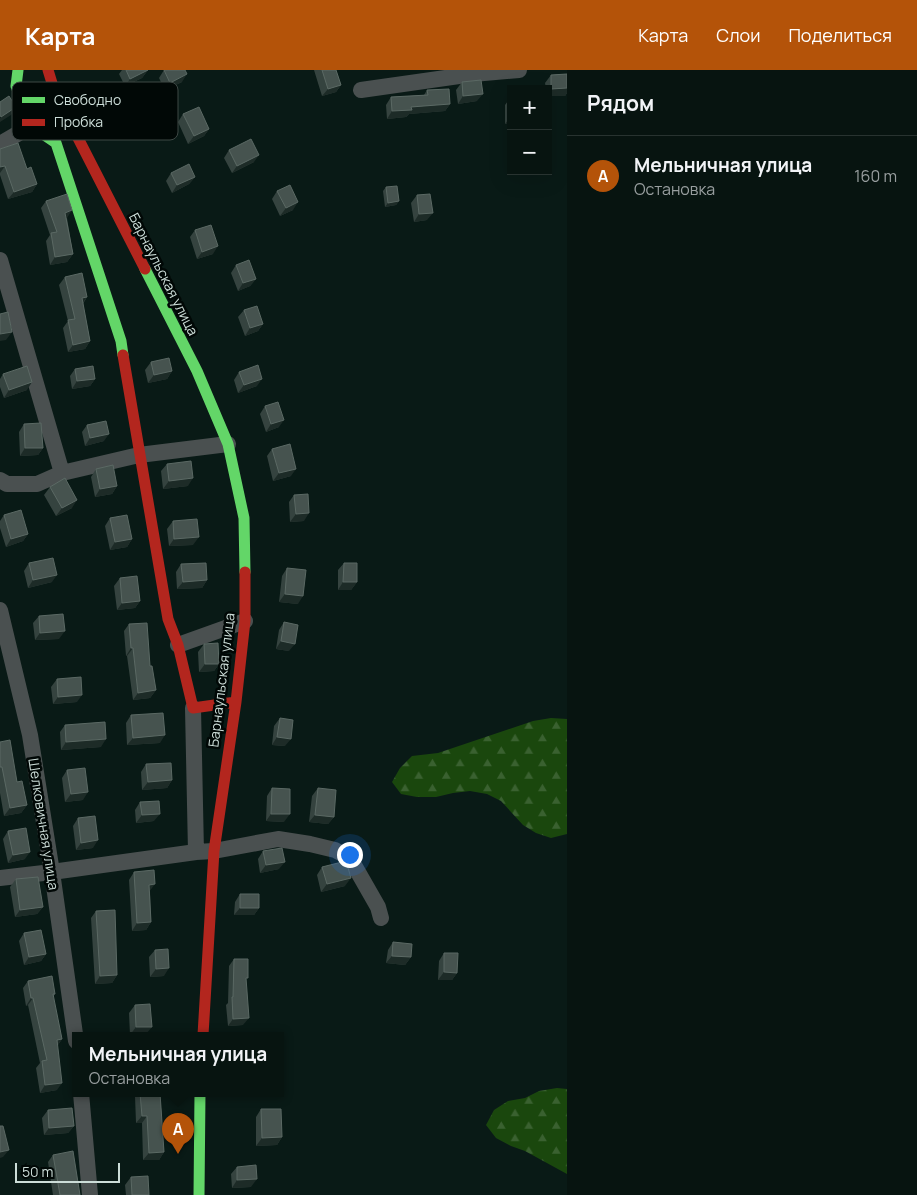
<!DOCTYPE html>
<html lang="ru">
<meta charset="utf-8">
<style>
:root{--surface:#071410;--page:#15211e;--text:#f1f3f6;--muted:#989e9f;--line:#283330;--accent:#b45309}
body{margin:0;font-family:Manrope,sans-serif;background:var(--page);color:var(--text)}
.controls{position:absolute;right:15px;top:15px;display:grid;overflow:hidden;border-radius:0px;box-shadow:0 5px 20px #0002}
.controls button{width:45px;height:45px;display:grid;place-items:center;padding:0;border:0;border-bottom:1px solid var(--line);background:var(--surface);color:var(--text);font:25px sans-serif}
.scale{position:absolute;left:15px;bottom:12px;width:105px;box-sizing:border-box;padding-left:5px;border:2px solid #ccddd8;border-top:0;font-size:14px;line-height:18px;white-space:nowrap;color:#ccddd8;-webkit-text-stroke:4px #010806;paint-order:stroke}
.you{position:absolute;left:349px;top:784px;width:18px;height:18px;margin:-12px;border:4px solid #fff;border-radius:50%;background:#1a73e8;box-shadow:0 0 0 8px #1a73e833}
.badge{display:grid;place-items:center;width:32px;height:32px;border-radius:50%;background:var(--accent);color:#fff;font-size:16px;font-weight:700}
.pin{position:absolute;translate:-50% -41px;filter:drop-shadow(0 1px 2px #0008)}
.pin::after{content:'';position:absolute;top:26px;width:18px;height:15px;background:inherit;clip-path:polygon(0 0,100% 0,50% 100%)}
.popup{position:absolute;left:72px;top:962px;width:212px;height:65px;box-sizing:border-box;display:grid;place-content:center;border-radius:0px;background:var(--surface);filter:drop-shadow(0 1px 4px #0005);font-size:16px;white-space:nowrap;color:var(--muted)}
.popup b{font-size:19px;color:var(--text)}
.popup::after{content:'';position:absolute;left:50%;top:100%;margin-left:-10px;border:10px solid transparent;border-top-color:var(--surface)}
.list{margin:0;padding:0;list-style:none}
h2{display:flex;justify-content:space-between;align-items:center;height:65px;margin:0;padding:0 20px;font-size:21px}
h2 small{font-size:16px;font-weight:400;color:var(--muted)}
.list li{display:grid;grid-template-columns:32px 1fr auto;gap:15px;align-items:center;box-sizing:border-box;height:80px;padding:0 20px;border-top:1px solid var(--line)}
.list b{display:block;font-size:19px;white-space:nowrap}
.list p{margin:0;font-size:16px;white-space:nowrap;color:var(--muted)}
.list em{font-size:16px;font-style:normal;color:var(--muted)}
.map{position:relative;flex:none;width:567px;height:1125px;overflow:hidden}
header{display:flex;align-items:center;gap:30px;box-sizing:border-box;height:70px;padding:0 25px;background:var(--accent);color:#fff}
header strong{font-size:24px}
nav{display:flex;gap:28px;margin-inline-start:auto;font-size:18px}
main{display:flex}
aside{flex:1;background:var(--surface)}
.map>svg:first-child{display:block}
</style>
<header>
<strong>Карта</strong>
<nav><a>Карта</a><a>Слои</a><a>Поделиться</a></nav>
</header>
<main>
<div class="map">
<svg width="567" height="1125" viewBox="0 0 567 1125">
<defs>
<pattern id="forest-firs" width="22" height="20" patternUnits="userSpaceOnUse" patternTransform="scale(1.25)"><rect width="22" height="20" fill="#1a470d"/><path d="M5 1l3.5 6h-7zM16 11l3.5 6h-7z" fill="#3a6130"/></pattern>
</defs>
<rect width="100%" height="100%" fill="#091a16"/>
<!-- forest -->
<path fill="url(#forest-firs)" d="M551 648 567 649V764L551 768 536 763 523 755 501 731 487 724 470 721 453 723 436 727H417L401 724 392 712 400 698 412 686 438 683 533 651Z
M557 1018 567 1019V1104L525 1081 511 1076 496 1068 486 1055 494 1040 508 1031 525 1028 539 1021Z"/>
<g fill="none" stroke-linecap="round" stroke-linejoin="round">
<!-- street -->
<path stroke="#4a5050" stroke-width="16" d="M361 20 473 4 519 0
M0 74 31 56 55 23
M0 190 62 403
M0 410 7 414H37L62 403 139 385 228 374
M0 540 30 665 52 802 76 971
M178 575 245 551
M193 638 196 782
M0 808 52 802 196 782 214 781 278 769 310 774 335 780 350 788 378 837 381 848
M81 1023 90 1125"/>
<!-- fast -->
<path stroke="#63d668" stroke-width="11" d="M18 0 16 16 31 56 56 73 121 271 123 285
M145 199 197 301 228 374 244 448 245 502
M199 1125 200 1023"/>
<!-- jam -->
<path stroke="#b3261e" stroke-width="11" d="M48 0 55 23 145 199
M123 285 168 549 178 575 193 638 236 632
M203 965 214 781 236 632 245 551V502"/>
</g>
<!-- wall -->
<path fill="#35433f" d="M122 0H148L142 8 125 16 119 4Z
M164 0 182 12 165 20 159 8Z
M314 0H336L341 15 336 22 322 26Z
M567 4V23L565 26H548V19H546L545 13 551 5Z
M462 12 477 31 458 34 456 20Z
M427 20 450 34 445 41 409 44 406 47 387 49 386 35 391 27 424 25Z
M511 27V54H505V35Z
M183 44 209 59 204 66 188 74 178 52Z
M0 79 37 114 32 122 8 129 0 105Z
M229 80 254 92 232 103 224 88Z
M171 103 195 107 189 114 172 123 166 111Z
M386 117 399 131 396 135 385 137 383 121Z
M277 121 293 140 280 146 272 129Z
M417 125 427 150 414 152 411 133Z
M46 131 67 148 73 184 67 192 50 195 46 171 50 165 41 138Z
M195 160 213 184 197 189 190 167Z
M236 195 256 209 250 216 238 221 231 203Z
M65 207 87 227 83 234 90 271 85 279 68 282 63 258 68 251 59 215Z
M244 240 263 254 258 261 245 266 238 247Z
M151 292 172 301 167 309 148 313 145 300Z
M75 299 95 309 90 316 72 319 70 306Z
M239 302 257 316 238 323 234 310Z
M3 304 27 320 4 328 0 317V309Z
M265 336 279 357 266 362 260 344Z
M24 354 43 378 38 385 20 386 19 362Z
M87 355 104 371 85 376 82 362Z
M272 379 291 406 273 411 267 386Z
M167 394 188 416 163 419 161 401Z
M96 399 117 416 112 424 95 427 91 407Z
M50 417 72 438 56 446 44 425Z
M294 425 304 451 290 452 289 432Z
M4 445 28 464 23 471 6 477 0 458V451Z
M110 448 132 469 127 477 110 480 105 456Z
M173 451 193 475 169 476 167 459Z
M29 493 52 512 28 518 24 501Z
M344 493 357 512 351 520H338V500Z
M181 494 207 510 202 518 177 519 176 502Z
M287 498 298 534 279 532 282 506Z
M120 508 140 531 135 538 117 540 114 516Z
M39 546 59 569 35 570 33 553Z
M284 552 289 581 276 579 279 560Z
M129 554 156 620 150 628 133 630 127 586H126L124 561Z
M204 574 219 594 214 601 199 602 198 582Z
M57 609 77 632 53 634 51 617Z
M131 645 160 673 127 675 126 653Z
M280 648 285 676 272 675 274 656Z
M65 655 101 677 61 680 60 662Z
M0 672 27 735 21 743 4 746 0 723Z
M146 694 172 710 167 718 142 720 141 702Z
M67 700 83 730 65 732 62 708Z
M272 718 284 752 266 751 267 726Z
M318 718 334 747 328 754 309 752 312 726Z
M140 732 154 751 136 753 135 740Z
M78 748 93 778 76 780 73 756Z
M8 761 25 789 8 793 3 769Z
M263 781 279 799 260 803 258 789Z
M322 797 345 816 321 822 317 805Z
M134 802 150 821 151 852 146 860 132 861 129 810Z
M16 809 43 837 37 844 15 847 10 817Z
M240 824 259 838 254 845H234L235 832Z
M96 841 117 905 112 913 95 914 91 848Z
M24 863 46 884 41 891 24 895 19 871Z
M393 872 411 887 405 895 386 893 388 880Z
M155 880 164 906 150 907 149 887Z
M444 883 457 903 452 910H438L439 891Z
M234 889 246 911 243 955 228 956 226 935 228 933 229 896Z
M28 911 55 924 53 927 62 969 57 976V1020L40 1023 36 998 40 993 28 935 26 936 23 918Z
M135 935 146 964 130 965 129 943Z
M137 1023H160L164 1082 159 1090H143L142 1053H136L135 1026Z
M261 1039 282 1067 277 1075 256 1076V1047Z
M48 1040 74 1056 68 1063 44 1065 42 1048Z
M53 1085 80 1125H53L48 1092Z
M237 1097 251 1117 232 1118 231 1104Z
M131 1107 149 1125H126L125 1115Z"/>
<!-- shaded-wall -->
<path fill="#1d2b27" d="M148 0 142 8 125 16 130 9Z
M187 4 182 12 165 20 170 13Z
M341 15 336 22 322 26 328 19Z
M567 18V23L565 26H548V23L551 19Z
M483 24 477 31 458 34 463 26Z
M450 34 445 41 409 44 406 47 387 49 392 41 411 37Z
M16 37 11 45 0 52V48L1 47Z
M511 46V54H505Z
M209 59 204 66 188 74 194 66Z
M259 85 254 92 232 103 237 96Z
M5 96 0 103V97Z
M195 107 189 114 172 123 177 115Z
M37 114 32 122 8 129 14 122Z
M399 131 396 135 385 137 388 133Z
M298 132 293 140 280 146 286 138Z
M72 140 67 148 60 150 65 143Z
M433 143 427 150 414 152 419 144Z
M218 176 213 184 197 189 202 182Z
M73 184 67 192 50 195 55 187Z
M256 209 250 216 238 221 243 213Z
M87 227 82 234V228Z
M263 254 258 261 245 266 250 258Z
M12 262 6 270 0 271V264Z
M90 271 85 279 68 282 73 275Z
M172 301 167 309 148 313 154 305Z
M95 309 90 316 72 319 77 311Z
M262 309 257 316 238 323 244 315Z
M32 312 27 320 4 328 9 320Z
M284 350 279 357 266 362 271 354Z
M109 364 104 371 85 376 90 368Z
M25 378H43L38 385 20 386Z
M296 399 291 406 273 411 279 403Z
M193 408 188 416 163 419 169 411Z
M117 416 112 424 95 427 100 419Z
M77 430 72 438 56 446 62 438Z
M309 443 304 451 290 452 296 444Z
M28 464 23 471 6 477 11 469Z
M199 467 193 475 169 476 174 469Z
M132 469 127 477 110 480 115 472Z
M57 505 52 512 28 518 33 510Z
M207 510 202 518 177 519 183 512Z
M343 512H357L351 520H338Z
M285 524 303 526 298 534 279 532Z
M140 531 135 538 117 540 122 533Z
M65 561 59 569 35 570 40 563Z
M281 571 295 574 289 581 276 579Z
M131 578H133L127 586H126Z
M205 594H219L214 601 199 602Z
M156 620 150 628 133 630 138 623Z
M82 625 77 632 53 634 58 627Z
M165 665 160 673 127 675 133 668Z
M277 667 291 669 285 676 272 675Z
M106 669 101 677 61 680 66 672Z
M172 710 167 718 142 720 148 712Z
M88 722 83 730 65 732 71 724Z
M27 735 21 743 4 746 10 738Z
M160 744 154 751 136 753 142 745Z
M271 744H290L284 752 266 751Z
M315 745 334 747 328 754 309 752Z
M98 770 93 778 76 780 81 773Z
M30 782 25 789 8 793 13 785Z
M285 792 279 799 260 803 266 795Z
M351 808 345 816 321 822 327 814Z
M155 814 149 822V815Z
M43 837 37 844 15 847 20 840Z
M240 838H259L254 845H234Z
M151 852 146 860 132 861 137 853Z
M46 884 41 891 24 895 29 887Z
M392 886 411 887 405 895 386 893Z
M169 898 164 906 150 907 156 899Z
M444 902 457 903 452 910H438Z
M117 905 112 913 95 914 100 906Z
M31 928H33L28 935 26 936Z
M249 948 243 955 228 956 233 949Z
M136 957H152L146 964 130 965Z
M62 969 57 977V970Z
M62 1013 57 1020 40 1023 45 1015Z
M142 1046H147L142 1053H136Z
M74 1056 68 1063 44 1065 49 1058Z
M282 1067 277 1075 256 1076 262 1068Z
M9 1080 3 1087 0 1088V1082Z
M164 1082 159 1090H143L149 1083Z
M257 1109 251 1117 232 1118 237 1110Z"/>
<!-- building -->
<path fill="#46534f" stroke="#5b6964" d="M126 0H148L130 9Z
M164 0H185L187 4 170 13Z
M322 0H336L341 15 328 19Z
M567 4V18L551 19V5Z
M481 10 483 24 463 26 462 12Z
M449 19 450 34 411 37 412 40 392 41 391 27 428 25 427 20Z
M9 26 16 37 1 47 0 45V32Z
M199 37 209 59 194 66 183 44Z
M251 69 259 85 237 96 229 80Z
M18 73 27 99 31 97 37 114 14 122 5 96 0 97V79Z
M189 94 195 107 177 115 171 103Z
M290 115 298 132 286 138 277 121Z
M397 116 399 131 388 133 386 117Z
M67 124 72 140 65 143 73 184 55 187 51 163 57 162 46 131Z
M430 124 433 143 419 144 417 125Z
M211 155 218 176 202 182 195 160Z
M249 190 256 209 243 213 236 195Z
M82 203 87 227 82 228 90 271 73 275 68 250 75 249 65 207Z
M257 236 263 254 250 258 244 240Z
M8 242 12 262 0 264V244Z
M169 288 172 301 154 305 151 292Z
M258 295 262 309 244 315 239 302Z
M27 296 32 312 9 320 3 304Z
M93 296 95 309 77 311 75 299Z
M278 332 284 350 271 354 265 336Z
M106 351 109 364 90 368 87 355Z
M41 353 43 378H25L24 354Z
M290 374 296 399 279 403 272 379Z
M191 391 193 408 169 411 167 394Z
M113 395 117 416 100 419 96 399Z
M65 408 77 430 62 438 50 417Z
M308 424 309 443 296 444 294 425Z
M21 440 28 464 11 469 4 445Z
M127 445 132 469 115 472 110 448Z
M197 449 199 467 174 469 173 451Z
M53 488 57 505 33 510 29 493Z
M206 493 207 510 183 512 181 494Z
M344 493H357V512H343Z
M287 498 306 500 303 526 285 524Z
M137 506 140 531 122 533 120 508Z
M63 544 65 561 40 563 39 546Z
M284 552 298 555 295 574 281 571Z
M147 553 150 596H152L156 620 138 623 133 578H131L129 554Z
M218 573 219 594H205L204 574Z
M81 607 82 625 58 627 57 609Z
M163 643 165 665 133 668 131 645Z
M280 648 293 650 291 669 277 667Z
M105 652 106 669 66 672 65 655Z
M10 670 17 712 22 711 27 735 10 738 2 697H0V672Z
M171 693 172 710 148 712 146 694Z
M85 698 88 722 71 724 67 700Z
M272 718 290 719V744H271Z
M318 718 336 720 334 747 315 745Z
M159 731 160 744 142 745 140 732Z
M95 746 98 770 81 773 78 748Z
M26 758 30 782 13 785 8 761Z
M282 778 285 792 266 795 263 781Z
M346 791 351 808 327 814 322 797Z
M154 800 155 814 149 815 151 852 137 853 134 802Z
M38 807 43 837 20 840 16 809Z
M240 824H259V838H240Z
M115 840 117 905 100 906 96 841Z
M41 860 46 884 29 887 24 863Z
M393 872 412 874 411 887 392 886Z
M168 879 169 898 156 899 155 880Z
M444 883H458L457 903 444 902Z
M234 889H248V908H246L249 948 233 949 232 927H233Z
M52 906 55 924H53L62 969 57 970 62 1013 45 1015 42 991 47 990 33 928H31L28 911Z
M150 934 152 957H136L135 935Z
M140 1023H160L164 1082 149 1083 147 1046H142Z
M72 1038 74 1056 49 1058 48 1040Z
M261 1039H281L282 1067 262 1068Z
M0 1056H3L9 1080 0 1082Z
M73 1081 80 1125H60L53 1085Z
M256 1095 257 1109 237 1110V1097Z
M148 1106 149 1125H132L131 1107Z"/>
<g text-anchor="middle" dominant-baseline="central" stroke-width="5" stroke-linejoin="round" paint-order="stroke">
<!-- street labels -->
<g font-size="14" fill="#ccddd8" stroke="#010806">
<text transform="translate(164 204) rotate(63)">Барнаульская улица</text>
<text transform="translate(221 610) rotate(-83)">Барнаульская улица</text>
<text transform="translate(44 754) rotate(81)">Шелковичная улица</text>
</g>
</g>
<!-- legend -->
<rect x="12" y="12" width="166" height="58" rx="8" fill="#010806" stroke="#3e4845" stroke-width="1"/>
<rect x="22" y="27" width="23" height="6" fill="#63d668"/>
<rect x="22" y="49" width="23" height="7" fill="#b3261e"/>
<g font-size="14" fill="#ccddd8">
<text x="54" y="35">Свободно</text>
<text x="54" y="57">Пробка</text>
</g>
</svg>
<div class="controls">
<button>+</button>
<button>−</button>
</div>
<div class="scale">50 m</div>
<div class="you"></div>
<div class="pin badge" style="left:178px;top:1084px">A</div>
<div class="popup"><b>Мельничная улица</b>Остановка</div>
</div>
<aside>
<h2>Рядом<small></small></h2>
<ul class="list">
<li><span class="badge">A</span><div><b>Мельничная улица</b><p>Остановка</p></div><em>160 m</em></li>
</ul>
</aside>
</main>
